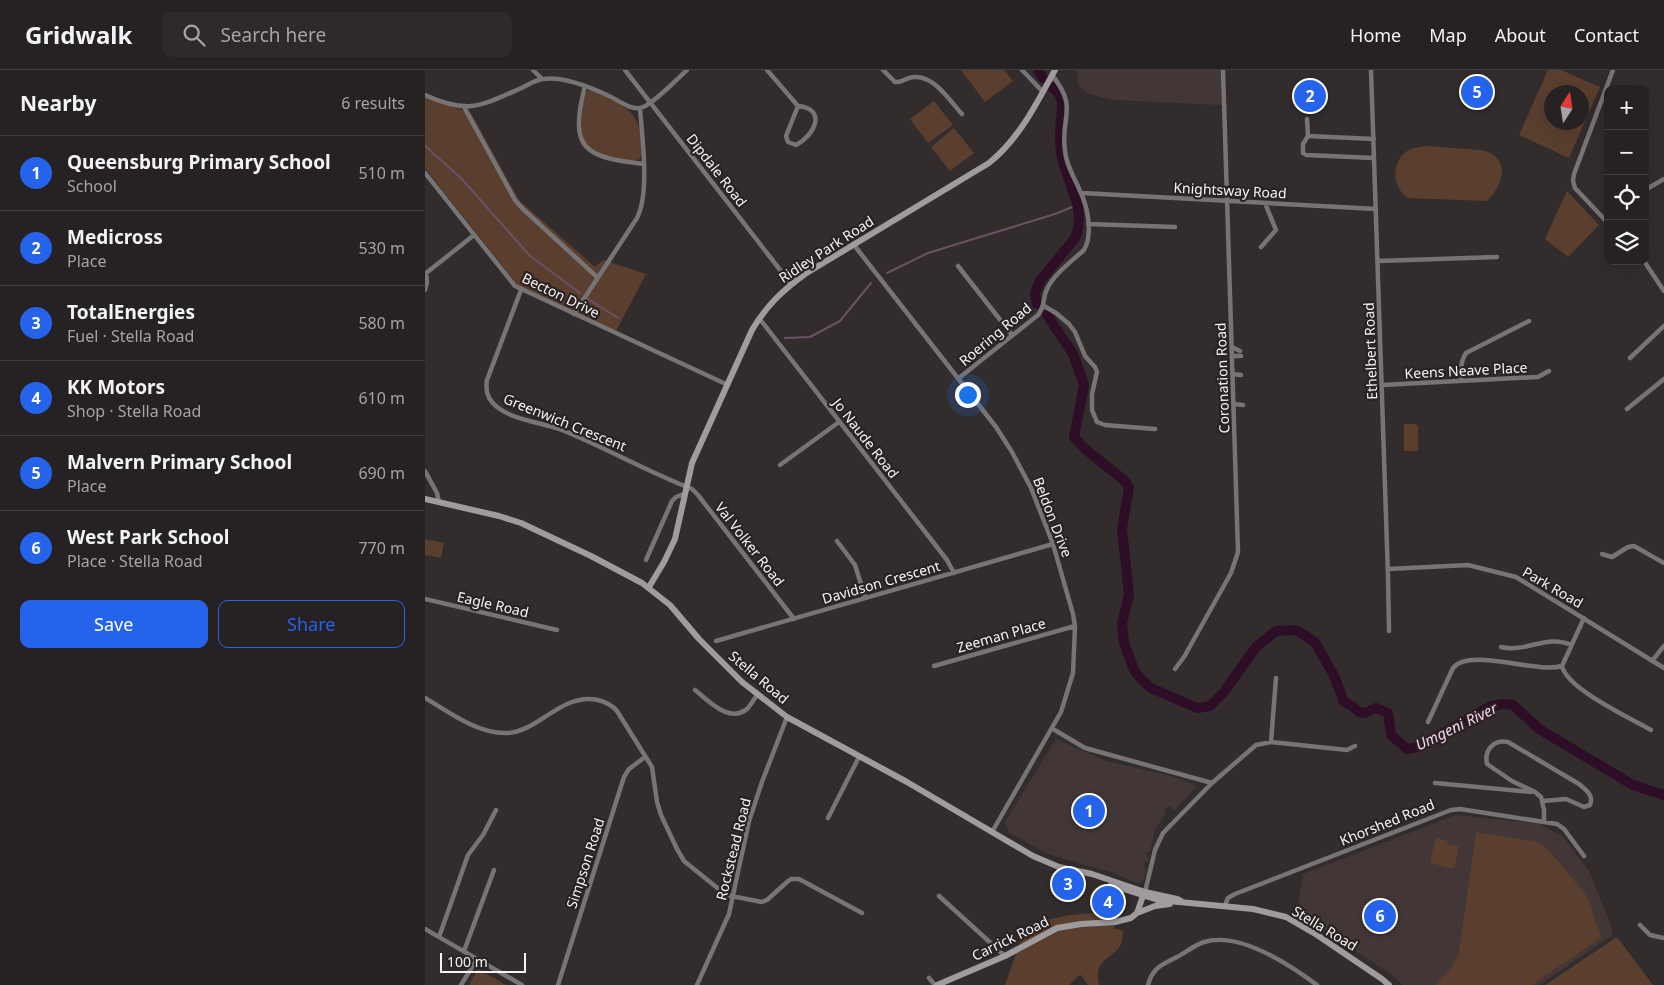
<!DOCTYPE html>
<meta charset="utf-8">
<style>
:root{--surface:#262122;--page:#2e292a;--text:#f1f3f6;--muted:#a4a3a5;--line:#423e40;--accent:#2563eb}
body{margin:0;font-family:"Noto Sans",sans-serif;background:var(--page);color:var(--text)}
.controls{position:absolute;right:15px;top:15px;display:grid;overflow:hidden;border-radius:10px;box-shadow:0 5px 20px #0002}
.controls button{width:45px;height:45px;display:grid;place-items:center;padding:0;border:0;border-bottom:1px solid var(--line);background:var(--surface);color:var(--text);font:25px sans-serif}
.compass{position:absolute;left:1119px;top:15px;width:45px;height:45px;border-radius:50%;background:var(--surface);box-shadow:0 5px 20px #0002;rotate:12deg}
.scale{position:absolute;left:15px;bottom:12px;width:86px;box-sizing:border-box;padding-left:5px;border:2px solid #f7f3f3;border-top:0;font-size:14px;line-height:18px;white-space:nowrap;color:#f7f3f3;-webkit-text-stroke:4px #292323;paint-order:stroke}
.you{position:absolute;left:542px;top:324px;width:18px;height:18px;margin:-12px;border:4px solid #fff;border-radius:50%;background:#1a73e8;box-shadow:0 0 0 8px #1a73e833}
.badge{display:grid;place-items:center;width:32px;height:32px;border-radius:50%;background:var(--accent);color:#fff;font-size:16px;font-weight:700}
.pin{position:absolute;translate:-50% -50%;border:2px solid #fff;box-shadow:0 1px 5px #0006}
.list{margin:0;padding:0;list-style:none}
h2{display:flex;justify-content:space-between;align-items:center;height:65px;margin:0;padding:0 20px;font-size:21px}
h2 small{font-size:16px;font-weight:400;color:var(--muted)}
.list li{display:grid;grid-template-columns:32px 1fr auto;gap:15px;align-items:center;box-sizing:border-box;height:75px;padding:0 20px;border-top:1px solid var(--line)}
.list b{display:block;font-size:19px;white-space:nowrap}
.list p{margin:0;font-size:16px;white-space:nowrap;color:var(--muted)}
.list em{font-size:16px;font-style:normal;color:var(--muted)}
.actions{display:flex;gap:10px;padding:15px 20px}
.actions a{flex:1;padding:11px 0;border:1px solid var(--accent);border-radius:10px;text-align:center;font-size:18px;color:var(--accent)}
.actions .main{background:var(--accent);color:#fff}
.icon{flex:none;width:28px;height:28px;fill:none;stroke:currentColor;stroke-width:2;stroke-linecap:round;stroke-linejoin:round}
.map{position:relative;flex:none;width:1239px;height:915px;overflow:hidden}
header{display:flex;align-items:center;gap:30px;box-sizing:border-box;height:70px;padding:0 25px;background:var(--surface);border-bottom:1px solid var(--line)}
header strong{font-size:24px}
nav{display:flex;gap:28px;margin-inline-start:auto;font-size:18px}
.search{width:350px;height:45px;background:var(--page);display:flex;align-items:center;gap:12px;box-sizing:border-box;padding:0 18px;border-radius:10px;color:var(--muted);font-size:19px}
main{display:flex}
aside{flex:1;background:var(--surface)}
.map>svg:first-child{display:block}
</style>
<header>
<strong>Gridwalk</strong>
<div class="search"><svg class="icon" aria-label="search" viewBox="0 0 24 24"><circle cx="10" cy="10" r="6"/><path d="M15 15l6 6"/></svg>Search here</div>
<nav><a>Home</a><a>Map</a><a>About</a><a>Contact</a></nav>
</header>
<main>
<aside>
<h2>Nearby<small>6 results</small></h2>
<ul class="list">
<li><span class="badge">1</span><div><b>Queensburg Primary School</b><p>School</p></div><em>510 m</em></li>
<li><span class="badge">2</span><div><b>Medicross</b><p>Place</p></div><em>530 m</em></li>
<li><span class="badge">3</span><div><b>TotalEnergies</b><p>Fuel · Stella Road</p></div><em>580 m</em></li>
<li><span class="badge">4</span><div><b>KK Motors</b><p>Shop · Stella Road</p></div><em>610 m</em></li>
<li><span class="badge">5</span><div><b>Malvern Primary School</b><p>Place</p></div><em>690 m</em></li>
<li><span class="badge">6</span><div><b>West Park School</b><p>Place · Stella Road</p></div><em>770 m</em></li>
</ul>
<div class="actions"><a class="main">Save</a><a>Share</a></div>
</aside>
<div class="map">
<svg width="1239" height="915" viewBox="0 0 1239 915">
<rect width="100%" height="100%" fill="#332c2d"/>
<!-- built -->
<path fill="#433637" d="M652 0H796L797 35 688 30 664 24 653 15Z
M631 669 681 691 743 705 772 716 749 741 746 736 740 738V744L730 760 725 782 721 783 724 790 718 794 721 802 717 812 712 813 686 802 623 784 584 763 580 752Z
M1031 745 1114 754 1137 766 1164 801 1185 853 1188 861 1186 866 1114 915H978L967 905 872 843 878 804Z"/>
<!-- green -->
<path fill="#5a3f2e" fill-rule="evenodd" d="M536 0H579L588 11 560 32Z
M1123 0H1136L1175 17 1144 88 1094 65ZM1126 22H1156V52H1126Z
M164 20C175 24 198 34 206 43 216 53 219 76 215 89 206 92 197 89 188 87 183 86 177 86 173 84 149 73 157 44 160 23Z
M0 27 46 43 94 130 170 197 178 190 221 204 191 261 97 218 91 213 0 98Z
M509 31 528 55 503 73 485 49Z
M529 58 549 83 525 101 506 77Z
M1000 76C1015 77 1029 78 1044 79 1049 80 1055 79 1060 81 1087 89 1077 117 1062 131L983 128C966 117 966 90 984 80 988 78 995 77 1000 76Z
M1142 121 1174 155 1143 187 1120 169Z
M979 354H990L993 356V381H979Z
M0 469 19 473 16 488 0 485Z
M1051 762 1113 772 1124 780 1162 826 1176 868 1107 915H1010L1026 899 1034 882Z
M1011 768 1023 771 1022 774 1034 776 1029 799 1005 793Z
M667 843 692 844 689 859H694L698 862C699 884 680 884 674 898 672 904 673 910 674 915H663L656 905 653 906 644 915H580L598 864C616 847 644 845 667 843Z
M1192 867 1228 915H1120Z
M53 899 81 915H44Z"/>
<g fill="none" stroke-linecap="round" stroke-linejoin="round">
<!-- stream -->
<path stroke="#6a5264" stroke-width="2" d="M0 76 36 108 105 186 155 223
M462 203 503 183 630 144 652 135
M163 229 193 248
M360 268 385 267 415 251 446 213"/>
<!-- river -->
<path stroke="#2e0d27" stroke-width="10" d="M613 0 618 8
M612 234 610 223 615 211 650 168C663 138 640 112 636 82 633 65 637 48 637 31L634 24 627 17
M622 245 648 284 659 315 649 367 659 378 700 411 704 417 697 459 704 525 697 553 699 573 709 600 717 610 726 618 772 638 785 636 799 622 831 577 851 561 871 560 890 572 909 606 919 632 927 636 934 642 940 643 951 638 963 643 966 665 982 679 993 677 1066 636 1078 634 1088 635 1114 659 1208 715 1239 725"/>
<!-- street -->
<path stroke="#777475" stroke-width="4.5" d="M108 0 117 9
M200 0 366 214
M342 0 373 36
M458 0 470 12C477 13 482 7 489 7 509 5 525 31 537 44
M597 0 618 22
M946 0 963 506 964 561
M160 16C144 79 158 87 219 94
M0 25C42 44 54 37 94 19 101 16 110 10 118 9 139 6 165 17 184 26 193 30 205 40 215 38 225 37 253 8 262 0
M373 36C403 39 389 66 371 75L363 72 361 66Z
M39 37 90 130 98 139 172 207
M882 49 883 66 949 69
M883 66 878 74V83L881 85 949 88
M0 103 90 216 303 315
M1220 120 1239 109
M657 123 951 139
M1183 153 1150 118 1148 111 1149 104 1188 0
M663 154 750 157
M429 175 571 357 587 382 606 418 628 474 648 544 650 556 648 603 636 642 567 762
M836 177 851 160 840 133
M953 191 1072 187
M1219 191 1239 221
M533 196 587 265
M0 204 49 165
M0 220 2 212 1 203
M96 220 62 310C60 321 63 330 72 337 90 351 116 352 137 360 181 378 223 402 267 419L273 425 369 549
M619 236 631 243 644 254 650 262 660 286 670 297 672 302 667 324V340L672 352 680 355 730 359
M149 244 212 148C225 123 217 67 215 38
M334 248 522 490 529 503
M807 277 815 281
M808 286H816
M1205 288 1239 256
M808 304 816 305
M534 308 613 245C621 235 617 229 622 219 629 204 647 191 659 180 668 164 663 137 655 121 650 108 641 96 640 81 635 46 654 39 627 5
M1037 311C1036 300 1035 292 1041 283L1104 251
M957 315 1113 307 1124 301
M809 334 818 335
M1202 339 1239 309
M355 395 414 352
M0 401 12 423 14 432
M412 471 430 495 440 527
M1177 484 1187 487 1203 477 1209 476 1239 493
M221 490 247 431 251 427 259 424
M963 499 1043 495 1091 507 1239 598
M0 529 132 560
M291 571 628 474
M1076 577C1101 583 1122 564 1146 575
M1227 591 1239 576
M509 596 650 556
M1137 596C1142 619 1205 648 1226 660
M750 599 759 587 806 503 813 482 798 0
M270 620C283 630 305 655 323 638 326 634 329 629 333 624
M0 628C24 642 51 663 80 663 112 664 136 622 173 630 181 632 187 635 192 641L227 697 232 732 236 745 252 779 259 791 301 825 337 832 342 830 362 812 366 809H374L437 843
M1003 652 1028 598C1045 577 1111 604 1137 596L1159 548
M628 659 660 678 787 713
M846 672 851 608
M1010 713 1106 722
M1118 731 1141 729 1159 737 1165 735C1169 725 1161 720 1154 714L1083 672C1069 669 1059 680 1062 694L1087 711 1110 722 1116 727 1119 740V751
M403 748 434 687
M720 822 730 780 738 763 787 713 831 675 846 672 922 680 930 676
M514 826 580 886
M800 835 803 828 810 824 1026 740 1035 739 1132 754 1139 759 1159 786
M1215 855 1225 865 1239 868
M0 859 97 915
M14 867 43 785 58 765 71 740
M39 881 69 800
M504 908 510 915
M36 915 52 889
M133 915 199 707 204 699 220 687
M272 915 304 844 324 751 337 712 362 647
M723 915C728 897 737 895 752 887 761 882 770 875 779 872 815 861 865 895 892 915"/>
<!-- secondary -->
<path stroke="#a09b9d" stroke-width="6" d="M0 429 74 446 96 453 166 486 217 513 245 535 274 569 317 612 362 647 482 712 608 786 634 797 667 804 720 822 752 829 756 831
M224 517 239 492 250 469 267 393 327 260C341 236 358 220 380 204L564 93C595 68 611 34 630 0
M686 815 733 830 828 839 861 847 892 865 957 909 964 915
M712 843 730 836 745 834
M512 915 580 886 632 858 656 854 690 852 706 848 712 843 719 823"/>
</g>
<g text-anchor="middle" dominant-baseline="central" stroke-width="4.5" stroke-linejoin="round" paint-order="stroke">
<!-- street labels -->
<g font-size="14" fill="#f7f3f3" stroke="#292323">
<text transform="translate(292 100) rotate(52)">Dipdale Road</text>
<text transform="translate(805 120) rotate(3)">Knightsway Road</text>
<text transform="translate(401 179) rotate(-33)">Ridley Park Road</text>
<text transform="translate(136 225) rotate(26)">Becton Drive</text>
<text transform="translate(570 264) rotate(-40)">Roering Road</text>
<text transform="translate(945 281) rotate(-92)">Ethelbert Road</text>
<text transform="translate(1041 300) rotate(-3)">Keens Neave Place</text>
<text transform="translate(797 308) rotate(-92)">Coronation Road</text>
<text transform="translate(140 352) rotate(22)">Greenwich Crescent</text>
<text transform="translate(441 368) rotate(52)">Jo Naude Road</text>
<text transform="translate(628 447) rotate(69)">Beldon Drive</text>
<text transform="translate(325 474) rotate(52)">Val Volker Road</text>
<text transform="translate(456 512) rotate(-16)">Davidson Crescent</text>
<text transform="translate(1128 517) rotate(30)">Park Road</text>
<text transform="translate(68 534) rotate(13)">Eagle Road</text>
<text transform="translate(576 565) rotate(-16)">Zeeman Place</text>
<text transform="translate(334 607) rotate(40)">Stella Road</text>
<text transform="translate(962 752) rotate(-22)">Khorshed Road</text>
<text transform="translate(308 779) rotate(-76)">Rockstead Road</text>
<text transform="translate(160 793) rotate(-72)">Simpson Road</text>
<text transform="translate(900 858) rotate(31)">Stella Road</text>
<text transform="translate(585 868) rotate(-26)">Carrick Road</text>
</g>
<!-- water labels -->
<g font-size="15" font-style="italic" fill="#f8d1ed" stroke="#292323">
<text transform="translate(1031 656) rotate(-26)">Umgeni River</text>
</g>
</g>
</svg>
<div class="controls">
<button>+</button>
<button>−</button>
<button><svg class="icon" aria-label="locate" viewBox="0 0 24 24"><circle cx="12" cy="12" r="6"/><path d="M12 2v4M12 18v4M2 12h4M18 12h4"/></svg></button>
<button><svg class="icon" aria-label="layers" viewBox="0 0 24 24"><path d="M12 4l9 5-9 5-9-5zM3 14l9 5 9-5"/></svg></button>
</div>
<svg class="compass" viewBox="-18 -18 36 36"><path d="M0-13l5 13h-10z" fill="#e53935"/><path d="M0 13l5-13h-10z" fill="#a4a3a5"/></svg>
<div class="scale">100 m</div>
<div class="you"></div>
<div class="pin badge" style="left:664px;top:741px">1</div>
<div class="pin badge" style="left:885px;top:26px">2</div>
<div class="pin badge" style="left:643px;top:814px">3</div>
<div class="pin badge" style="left:683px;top:832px">4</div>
<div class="pin badge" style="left:1052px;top:22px">5</div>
<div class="pin badge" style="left:955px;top:846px">6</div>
</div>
</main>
